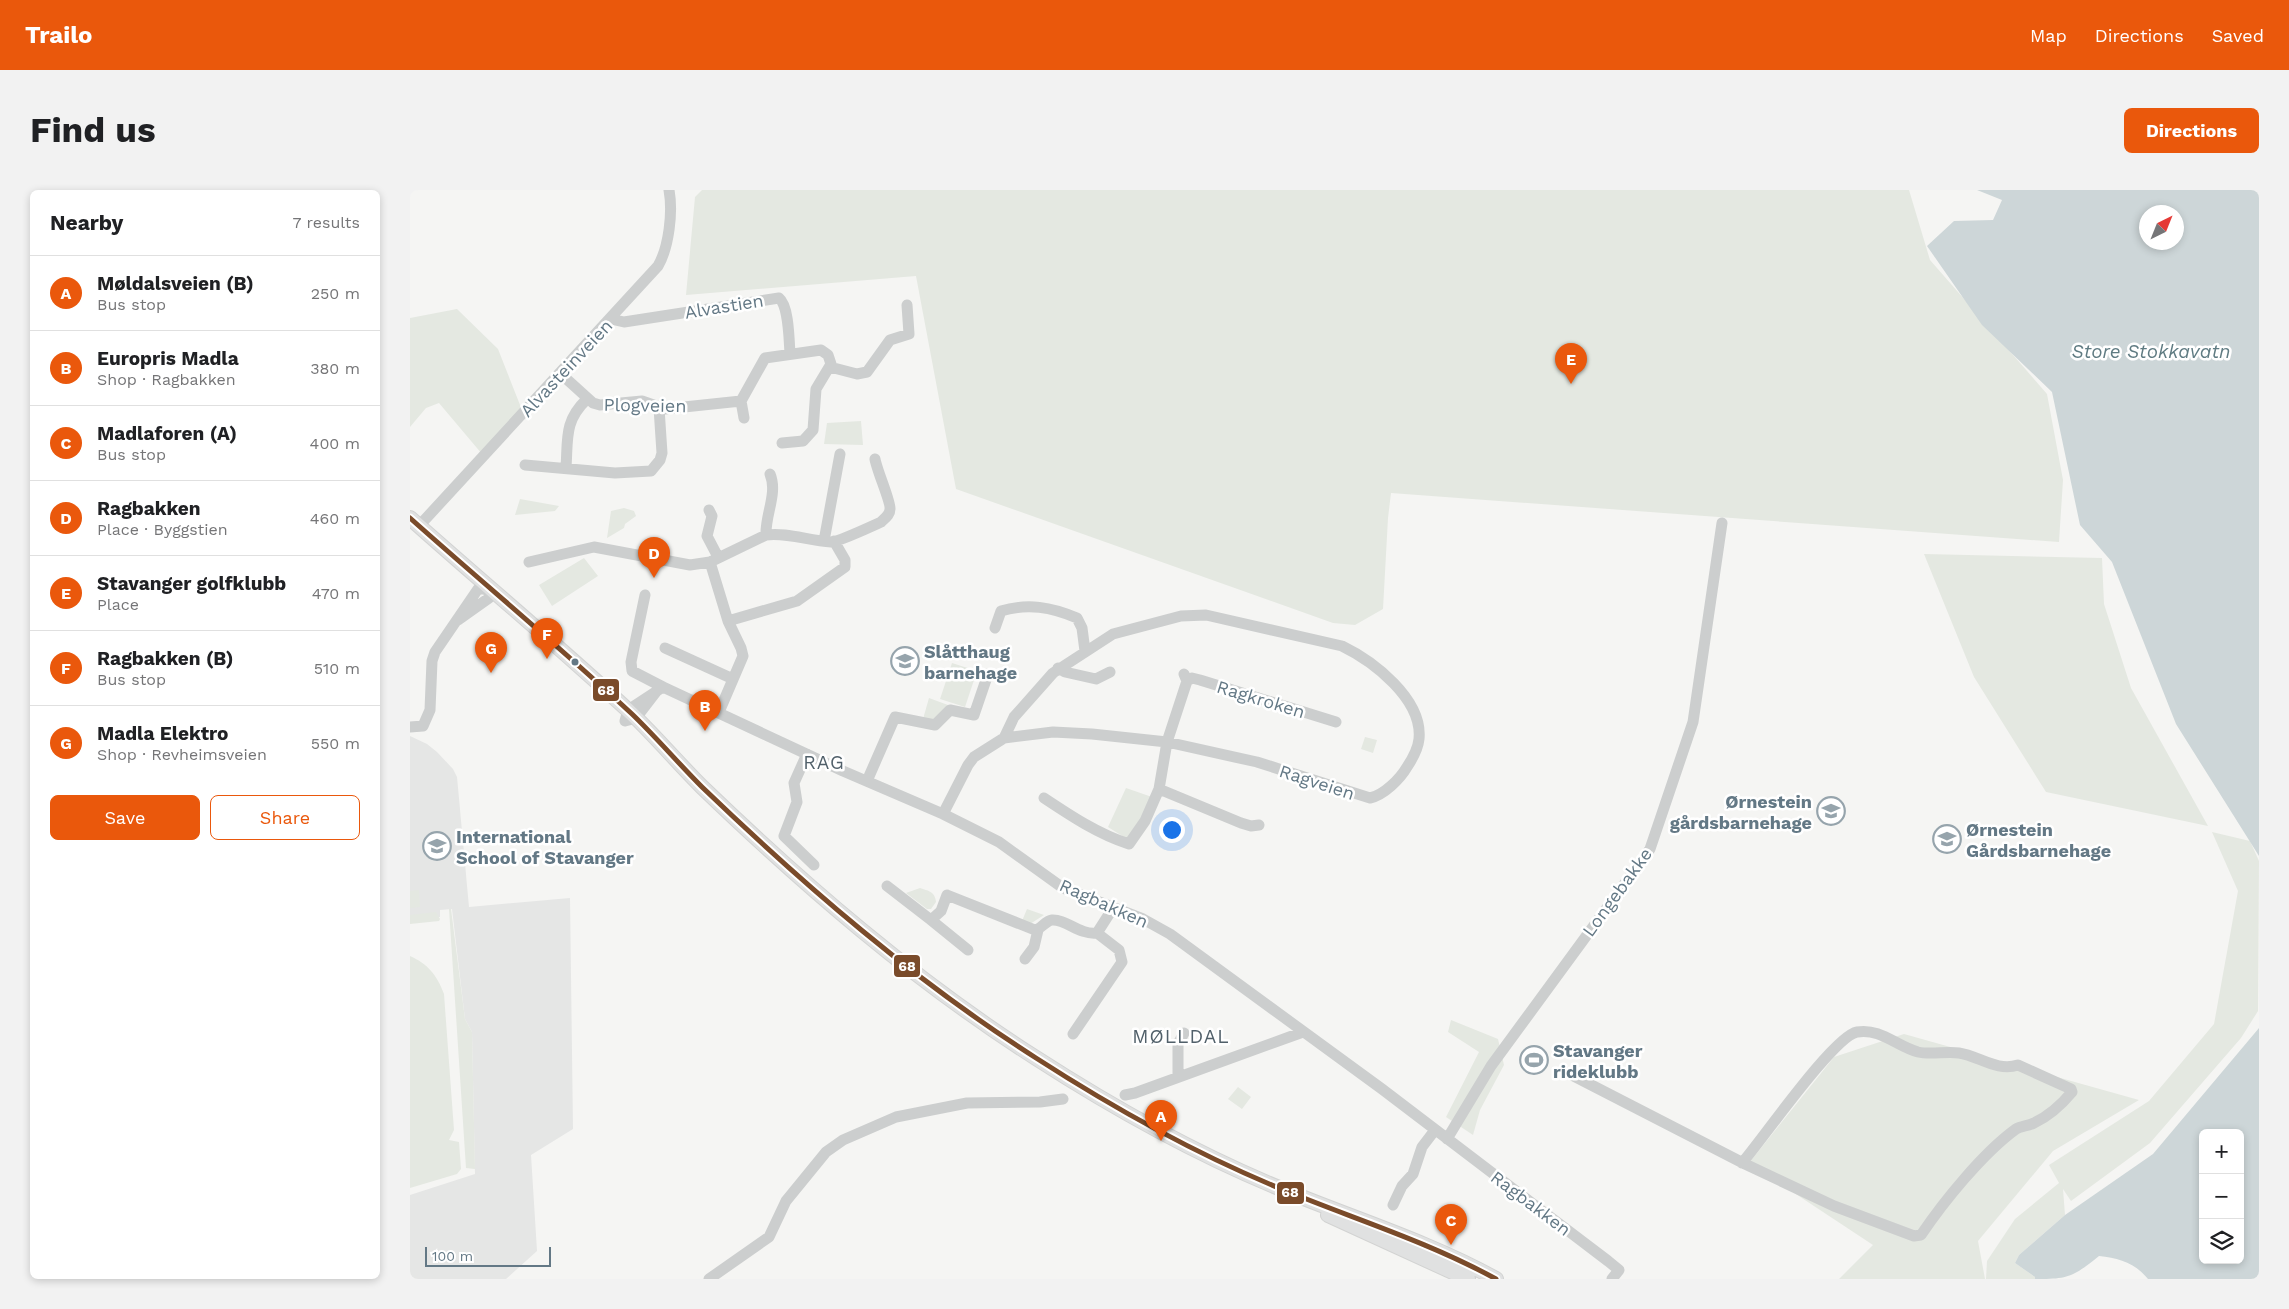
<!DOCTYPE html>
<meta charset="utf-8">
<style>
:root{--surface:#fff;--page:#f2f2f2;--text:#202124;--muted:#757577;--line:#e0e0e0;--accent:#ea580c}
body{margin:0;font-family:"Work Sans",sans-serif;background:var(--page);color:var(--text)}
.controls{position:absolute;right:15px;bottom:15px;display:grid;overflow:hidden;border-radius:8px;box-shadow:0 2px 8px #0003}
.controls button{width:45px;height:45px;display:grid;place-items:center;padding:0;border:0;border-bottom:1px solid var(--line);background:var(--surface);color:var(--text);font:25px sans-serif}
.compass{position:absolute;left:1729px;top:15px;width:45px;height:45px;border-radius:50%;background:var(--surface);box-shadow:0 2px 8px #0003;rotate:43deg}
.scale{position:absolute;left:15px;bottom:12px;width:126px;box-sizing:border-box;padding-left:5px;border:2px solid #637885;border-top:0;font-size:14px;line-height:18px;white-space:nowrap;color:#637885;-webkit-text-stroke:4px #fff;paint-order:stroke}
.you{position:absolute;left:761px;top:639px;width:18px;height:18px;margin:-12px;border:4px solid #fff;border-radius:50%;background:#1a73e8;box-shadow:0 0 0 8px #1a73e833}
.badge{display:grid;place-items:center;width:32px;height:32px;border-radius:50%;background:var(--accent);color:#fff;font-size:16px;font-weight:700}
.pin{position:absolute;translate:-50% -41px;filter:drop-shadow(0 1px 2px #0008)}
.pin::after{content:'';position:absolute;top:26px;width:18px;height:15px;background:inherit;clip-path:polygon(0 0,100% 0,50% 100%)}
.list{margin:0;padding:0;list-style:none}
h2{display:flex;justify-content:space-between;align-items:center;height:65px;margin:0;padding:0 20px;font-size:21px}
h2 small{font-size:16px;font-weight:400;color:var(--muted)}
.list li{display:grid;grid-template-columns:32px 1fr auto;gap:15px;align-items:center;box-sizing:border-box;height:75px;padding:0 20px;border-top:1px solid var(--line)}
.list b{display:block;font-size:19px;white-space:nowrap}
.list p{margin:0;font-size:16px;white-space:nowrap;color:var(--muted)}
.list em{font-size:16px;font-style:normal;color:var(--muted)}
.actions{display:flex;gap:10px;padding:15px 20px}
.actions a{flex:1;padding:11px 0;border:1px solid var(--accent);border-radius:8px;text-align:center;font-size:18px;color:var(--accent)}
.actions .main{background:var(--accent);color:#fff}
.icon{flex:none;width:28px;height:28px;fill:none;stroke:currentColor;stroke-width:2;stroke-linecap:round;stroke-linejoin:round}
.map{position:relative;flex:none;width:1849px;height:1089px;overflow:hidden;border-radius:8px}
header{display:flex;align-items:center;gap:30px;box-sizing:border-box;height:70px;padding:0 25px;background:var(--accent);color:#fff}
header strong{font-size:24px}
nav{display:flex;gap:28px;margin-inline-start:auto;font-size:18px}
.intro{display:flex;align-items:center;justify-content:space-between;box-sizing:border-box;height:120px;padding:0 30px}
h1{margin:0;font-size:35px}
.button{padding:12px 22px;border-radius:8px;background:var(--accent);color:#fff;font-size:18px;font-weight:700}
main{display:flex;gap:30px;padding:0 30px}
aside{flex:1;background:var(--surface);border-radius:8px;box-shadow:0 2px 8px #0003}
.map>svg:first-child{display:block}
</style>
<header>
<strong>Trailo</strong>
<nav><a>Map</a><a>Directions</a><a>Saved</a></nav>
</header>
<div class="intro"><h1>Find us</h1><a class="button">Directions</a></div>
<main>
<aside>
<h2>Nearby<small>7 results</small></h2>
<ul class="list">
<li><span class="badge">A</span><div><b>Møldalsveien (B)</b><p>Bus stop</p></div><em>250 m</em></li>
<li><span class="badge">B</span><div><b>Europris Madla</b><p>Shop · Ragbakken</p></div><em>380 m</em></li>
<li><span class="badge">C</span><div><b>Madlaforen (A)</b><p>Bus stop</p></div><em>400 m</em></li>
<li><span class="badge">D</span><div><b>Ragbakken</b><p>Place · Byggstien</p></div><em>460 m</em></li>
<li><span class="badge">E</span><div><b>Stavanger golfklubb</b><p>Place</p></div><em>470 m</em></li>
<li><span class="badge">F</span><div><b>Ragbakken (B)</b><p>Bus stop</p></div><em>510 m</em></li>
<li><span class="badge">G</span><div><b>Madla Elektro</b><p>Shop · Revheimsveien</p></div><em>550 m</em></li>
</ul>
<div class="actions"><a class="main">Save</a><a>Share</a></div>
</aside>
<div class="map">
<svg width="1849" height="1089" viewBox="0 0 1849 1089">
<rect width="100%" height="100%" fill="#f5f5f3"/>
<!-- built -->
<path fill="#e5e6e5" d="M0 546 17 554 27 562 43 579 47 587 59 717 160 708 163 939 121 965 127 1061 96 1089H0V1005L65 984 62 842 55 829 42 719 30 720V727L0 729Z"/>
<!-- green -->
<path fill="#e4e8e1" d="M292 0H1499L1520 70 1637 204 1653 290 1649 352 981 303 978 328 973 419 945 435 923 433 546 299 506 86 276 105 285 7Z
M47 119 88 159 112 220 72 264 29 213 16 218 0 237V128Z
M451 231 453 255 414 254 417 233Z
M110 309 149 316 145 321 105 325Z
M214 318 224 321 226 326 215 334 214 338 197 348 201 321Z
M1514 364 1692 368 1694 414 1721 498 1798 636 1636 602 1564 487Z
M174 368 188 386 142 416 129 395Z
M542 473 567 481 555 517 530 509Z
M519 508 538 515 525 531 513 529Z
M955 547 967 550 963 563 951 559Z
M716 598 742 607 722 648 717 649 698 637Z
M1802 642 1840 651 1849 671 1848 821 1831 848 1740 953 1661 1011 1653 999 1655 1025 1609 1065 1605 1073 1625 1087V1089H1576L1577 1071 1605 1029 1649 993 1639 975 1739 911 1804 834 1828 701Z
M510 698C518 701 525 701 526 712L521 719H517L496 703Z
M9 700 10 717 0 718V701Z
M39 719H41L55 829 62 842 65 979 56 978Z
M617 719 634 725 620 734 612 731Z
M26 722 30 729 29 731 0 734V725Z
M0 766C18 774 27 785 34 804L44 940 39 950 49 952 51 979 47 984 0 998Z
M1041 830 1088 849 1094 875 1070 920 1063 945 1036 927 1069 862 1038 842Z
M1494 844 1729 910 1643 961 1568 1051 1575 1089H1429L1463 1055 1339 973 1424 867Z
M828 897 841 907 832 919 818 909Z"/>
<!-- water -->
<path fill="#cdd6d8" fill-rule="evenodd" d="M1567 0H1849V666L1766 534 1702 372 1670 335 1642 202 1572 135 1517 56 1544 31 1583 30 1592 10ZM1766 22V52H1736V22Z
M1849 838V1089H1738C1725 1073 1709 1068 1689 1066 1662 1088 1657 1089 1625 1089V1087L1605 1073 1609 1065 1655 1025 1743 964ZM1793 943H1830V1070H1793Z"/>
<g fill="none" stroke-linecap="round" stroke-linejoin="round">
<defs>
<path id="major" d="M0 328C74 394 150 457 222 524 246 547 268 573 292 597 395 696 505 791 626 868 702 917 784 963 869 998 941 1028 1017 1051 1086 1089
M918 1025 1058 1089"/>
</defs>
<!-- major casing -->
<use href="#major" stroke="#d2d3d2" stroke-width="16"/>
<!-- minor -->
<path stroke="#cccece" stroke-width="11" d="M201 129 214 132 369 108C379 116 379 150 380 164
M420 177 447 184 457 182 480 150 499 144 497 115
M151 184 183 213 190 215 232 211 255 219 331 211 355 168 411 160 418 165 421 174 406 199 403 240 393 251 372 253
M331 211 334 228
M115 275 205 283 241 281 250 270 252 263 249 218
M156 278C158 248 154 231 177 209
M299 320 302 326 297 346 308 367
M9 336 248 76C259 57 263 22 259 0
M356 345C355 325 368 303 360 284
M414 351 430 264
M119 372 184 357 280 375 300 372 356 345C377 342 399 351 421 352 428 352 462 336 471 332 475 328 480 325 480 319 481 312 467 281 465 269
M300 372 318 431 331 458 333 466 309 522
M235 405 221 472 222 481 253 497
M318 431 387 411 435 377V370L424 351
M585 438 591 421C618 413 641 417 667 428L672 438 675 461
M255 458 323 489
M648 478 655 482 686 489 700 482
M774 484 777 491 782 488 790 490 926 532
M246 502 226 528 215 531 218 520 253 497 433 581 533 624 589 652 653 698 733 729 760 744 972 899 1198 1071 1209 1080 1202 1089
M0 537 13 536 20 520 22 471 25 462 68 399 79 398V408L48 430
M397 564 384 593 387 612 374 646 404 675
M457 591 485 527 525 535 540 520 564 525 578 484
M749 599 757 552 777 491
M634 608C661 626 688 644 719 654L735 631 749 599 831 633 841 636 849 635
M533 624 558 575 564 567 594 548 604 527 643 483 703 444 771 426 796 425 932 456C963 471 1013 509 1009 549 1008 559 1003 568 997 577 990 589 974 605 960 608L847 572 757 552 682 544 643 542 594 548
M477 696 521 730 531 721 537 705 625 740C631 739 635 731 642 730 656 729 669 745 687 743L703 718
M521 730 558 760
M615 769 624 757 628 740
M663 844 712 772 709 760 687 743
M1156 882 1335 974 1424 1016 1504 1046 1511 1045C1534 1011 1573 963 1606 939 1611 936 1618 936 1624 933 1639 926 1652 914 1662 902L1661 899 1608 875C1587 882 1569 866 1549 863 1536 861 1521 865 1508 862 1486 856 1471 838 1447 842 1424 846 1352 950 1332 973
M768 886V854L774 843
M715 905 725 903 893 842
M1037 949 1081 876 1240 659 1283 532 1312 333
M983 1015 992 996 1003 984 1012 957 1025 940
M299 1089 359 1047 376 1011 416 962 433 950 486 927 557 913 630 912 653 909"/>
<!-- major -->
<use href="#major" stroke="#e0e1e1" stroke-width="14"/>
<defs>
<path id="bus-1" d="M0 328C74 394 150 457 222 524 246 547 268 573 292 597 395 696 505 791 626 868 702 917 784 963 869 998 941 1028 1017 1051 1086 1089"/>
</defs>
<!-- bus-1 casing -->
<use href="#bus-1" stroke="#fff" stroke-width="9"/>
<!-- bus-1 -->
<use href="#bus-1" stroke="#7a4b2a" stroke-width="5"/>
</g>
<!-- icons -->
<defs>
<symbol id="school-ring" viewBox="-11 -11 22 22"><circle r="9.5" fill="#fff" stroke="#96a4ac" stroke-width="1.5"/><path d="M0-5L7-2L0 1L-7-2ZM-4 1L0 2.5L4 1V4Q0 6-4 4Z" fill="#96a4ac"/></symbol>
<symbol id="stadium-ring" viewBox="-11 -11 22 22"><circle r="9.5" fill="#fff" stroke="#96a4ac" stroke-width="1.5"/><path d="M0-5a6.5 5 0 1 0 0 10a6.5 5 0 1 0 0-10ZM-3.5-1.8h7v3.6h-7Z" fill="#96a4ac"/></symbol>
</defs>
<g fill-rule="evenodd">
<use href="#school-ring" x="479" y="455" width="32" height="32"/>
<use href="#school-ring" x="1405" y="605" width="32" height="32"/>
<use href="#school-ring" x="1521" y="633" width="32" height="32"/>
<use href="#school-ring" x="11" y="640" width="32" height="32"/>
<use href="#stadium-ring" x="1108" y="854" width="32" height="32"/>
</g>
<!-- markers -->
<circle fill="#637885" stroke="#fff" stroke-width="2" cx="165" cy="472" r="4.5"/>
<g text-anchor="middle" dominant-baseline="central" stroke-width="5" stroke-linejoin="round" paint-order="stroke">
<!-- street labels -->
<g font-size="18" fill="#637885" stroke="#fff">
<text transform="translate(314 116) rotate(-9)">Alvastien</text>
<text transform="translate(156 178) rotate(-47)">Alvasteinveien</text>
<text transform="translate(235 215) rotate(1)">Plogveien</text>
<text transform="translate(851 509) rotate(17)">Ragkroken</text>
<text transform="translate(907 592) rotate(18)">Ragveien</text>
<text transform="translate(1207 702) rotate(-54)">Longebakke</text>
<text transform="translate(694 713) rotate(24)">Ragbakken</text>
<text transform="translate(1121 1013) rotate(37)">Ragbakken</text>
</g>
<!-- poi labels -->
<g font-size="18" font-weight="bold" fill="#637885" stroke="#fff" text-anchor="start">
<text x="514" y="461">Slåtthaug<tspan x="514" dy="21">barnehage</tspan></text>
<text x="1402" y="611" text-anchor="end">Ørnestein<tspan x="1402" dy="21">gårdsbarnehage</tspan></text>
<text x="1556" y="639">Ørnestein<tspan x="1556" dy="21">Gårdsbarnehage</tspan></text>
<text x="46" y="646">International<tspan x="46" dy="21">School of Stavanger</tspan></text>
<text x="1143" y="860">Stavanger<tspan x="1143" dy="21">rideklubb</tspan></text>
</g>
<!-- water labels -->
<g font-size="19" font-style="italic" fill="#5f7b82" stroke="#fff">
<text x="1741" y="161">Store Stokkavatn</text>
</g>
<!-- neighbourhood labels -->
<g font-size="19" letter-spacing="1" fill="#51606a" stroke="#fff">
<text x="414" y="572">RAG</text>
<text x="771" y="846">MØLLDAL</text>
</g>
</g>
<g stroke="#fff" stroke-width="2">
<rect x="182" y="488" width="28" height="24" rx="5" fill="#7a4b2a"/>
<rect x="483" y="764" width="28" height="24" rx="5" fill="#7a4b2a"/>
<rect x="866" y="991" width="29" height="24" rx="5" fill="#7a4b2a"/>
</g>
<g font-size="14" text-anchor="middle" font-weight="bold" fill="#fff">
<text x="196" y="505">68</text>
<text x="497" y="781">68</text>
<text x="880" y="1007">68</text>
</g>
</svg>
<div class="controls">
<button>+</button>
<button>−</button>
<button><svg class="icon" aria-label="layers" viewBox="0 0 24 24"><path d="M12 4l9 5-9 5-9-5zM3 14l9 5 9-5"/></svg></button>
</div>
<svg class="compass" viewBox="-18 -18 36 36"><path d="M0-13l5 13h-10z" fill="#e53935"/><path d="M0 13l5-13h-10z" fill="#757577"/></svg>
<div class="scale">100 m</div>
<div class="you"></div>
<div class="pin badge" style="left:751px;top:951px">A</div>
<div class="pin badge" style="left:295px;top:541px">B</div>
<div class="pin badge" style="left:1041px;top:1055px">C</div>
<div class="pin badge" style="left:244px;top:388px">D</div>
<div class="pin badge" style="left:1161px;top:194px">E</div>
<div class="pin badge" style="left:137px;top:469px">F</div>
<div class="pin badge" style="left:81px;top:483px">G</div>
</div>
</main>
